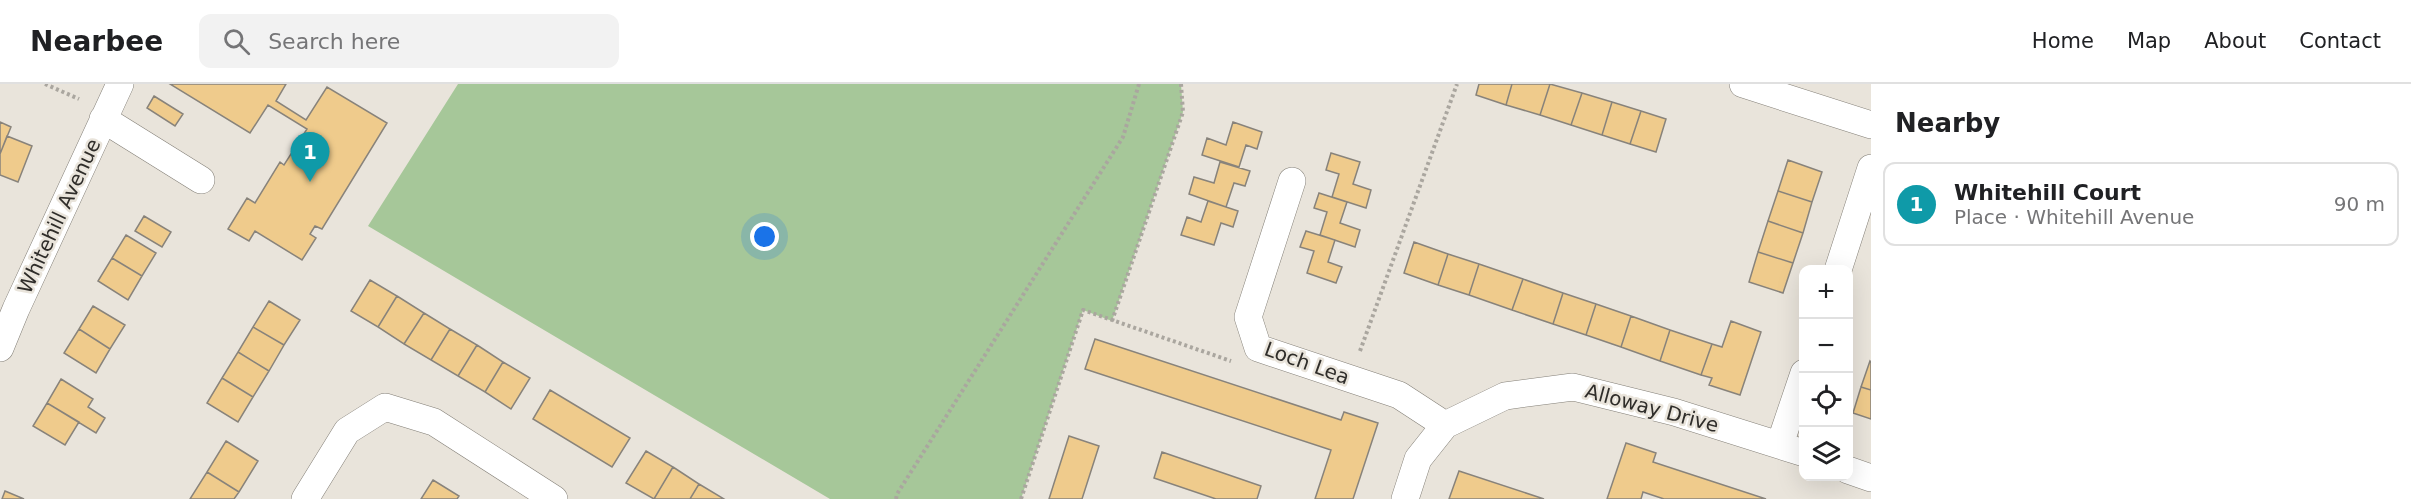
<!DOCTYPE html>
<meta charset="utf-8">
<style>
:root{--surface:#fff;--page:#f2f2f2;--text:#202124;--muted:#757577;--line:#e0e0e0;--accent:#db2777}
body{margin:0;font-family:"DejaVu Sans",sans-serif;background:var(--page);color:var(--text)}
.controls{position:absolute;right:18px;bottom:18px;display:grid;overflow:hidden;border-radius:12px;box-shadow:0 6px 24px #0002}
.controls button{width:54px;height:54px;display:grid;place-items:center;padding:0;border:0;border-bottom:2px solid var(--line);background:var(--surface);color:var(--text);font:30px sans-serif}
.you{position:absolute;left:765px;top:153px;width:21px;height:21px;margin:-15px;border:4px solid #fff;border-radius:50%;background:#1a73e8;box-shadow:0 0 0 9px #1a73e833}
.badge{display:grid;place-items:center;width:39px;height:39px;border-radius:50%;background:var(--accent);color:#fff;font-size:20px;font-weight:700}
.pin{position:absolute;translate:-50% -50px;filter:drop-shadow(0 2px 3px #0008)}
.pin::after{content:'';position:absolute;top:32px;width:21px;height:18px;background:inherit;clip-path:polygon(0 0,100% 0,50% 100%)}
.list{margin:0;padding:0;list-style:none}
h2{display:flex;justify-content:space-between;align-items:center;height:78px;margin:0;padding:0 24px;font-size:26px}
h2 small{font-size:20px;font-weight:400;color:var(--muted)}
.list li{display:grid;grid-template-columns:39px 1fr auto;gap:18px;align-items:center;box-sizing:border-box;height:84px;margin:0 12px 12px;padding:0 12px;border:2px solid var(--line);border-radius:12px}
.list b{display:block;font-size:22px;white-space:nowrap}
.list p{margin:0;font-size:20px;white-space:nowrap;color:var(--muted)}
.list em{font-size:20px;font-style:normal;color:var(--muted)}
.icon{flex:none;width:33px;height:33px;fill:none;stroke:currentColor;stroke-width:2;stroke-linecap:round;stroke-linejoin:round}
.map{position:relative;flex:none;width:1871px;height:415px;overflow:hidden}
header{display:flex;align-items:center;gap:36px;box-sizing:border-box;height:84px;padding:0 30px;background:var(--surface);border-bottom:2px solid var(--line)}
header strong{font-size:28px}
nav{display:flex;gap:33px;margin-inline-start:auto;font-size:21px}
.search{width:420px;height:54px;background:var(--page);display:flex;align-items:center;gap:15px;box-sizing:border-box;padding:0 21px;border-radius:12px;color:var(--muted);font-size:22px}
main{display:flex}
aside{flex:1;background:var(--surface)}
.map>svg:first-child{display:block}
</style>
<header>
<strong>Nearbee</strong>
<div class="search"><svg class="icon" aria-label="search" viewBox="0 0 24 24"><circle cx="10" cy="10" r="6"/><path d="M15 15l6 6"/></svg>Search here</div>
<nav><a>Home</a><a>Map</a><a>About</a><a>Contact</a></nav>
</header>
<main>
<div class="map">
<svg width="1871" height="415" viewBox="0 0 1871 415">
<rect width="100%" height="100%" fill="#e9e4db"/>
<!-- green -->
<path fill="#a6c799" d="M458 0H1181L1183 28 1112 237 1083 226 1021 415H830L368 142Z"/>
<!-- building -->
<path fill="#efcb8c" stroke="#88837b" stroke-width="1.5" d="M170 0H286L276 17 306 36 327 3 387 39 322 145 315 142 310 150 316 154 302 176 255 147 249 157 228 145 247 114 255 119 280 78 284 81 307 45 268 21 250 49Z
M1479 0H1512L1506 21 1476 11Z
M1512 0H1550L1540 31 1506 21Z
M1550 0 1582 9 1571 41 1540 31Z
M1582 9 1612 18 1602 51 1571 41Z
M154 12 183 30 175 42 147 24Z
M1612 18 1641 27 1630 60 1602 51Z
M1641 27 1666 35 1656 68 1630 60Z
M0 38 11 43 0 70Z
M1233 38 1262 48 1257 65 1246 61 1239 83 1202 71 1207 54 1226 61Z
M7 52 32 62 18 98 0 91V70Z
M1331 69 1360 78 1353 100 1371 106 1366 124 1332 113 1339 90 1326 86Z
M1788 76 1822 88 1812 118 1778 107Z
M1220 78 1250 87 1245 102 1234 99 1226 123 1189 110 1194 93 1214 99Z
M1778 107 1812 118 1803 149 1768 137Z
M1319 109 1347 118 1340 139 1360 146 1355 163 1320 151 1327 128 1314 124Z
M1208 117 1238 127 1233 143 1221 139 1214 161 1181 151 1187 133 1201 138Z
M144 132 171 148 162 163 135 147Z
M1768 137 1803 149 1793 179 1758 168Z
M1306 147 1335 156 1328 178 1342 183 1336 199 1307 189 1314 167 1300 163Z
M126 151 156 169 142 192 112 174Z
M1414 158 1448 170 1438 201 1404 189Z
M1758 168 1793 179 1783 209 1749 198Z
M1448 170 1479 180 1469 211 1438 201Z
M112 174 142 192 128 216 98 197Z
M1479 180 1523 195 1512 226 1469 211Z
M1523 195 1563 209 1553 240 1512 226Z
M370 196 397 212 378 243 351 227Z
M1563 209 1596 220 1586 251 1553 240Z
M397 212 424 229 404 260 378 243Z
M269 217 300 236 284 261 253 243Z
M1596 220 1631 232 1621 263 1586 251Z
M93 222 125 241 110 265 79 245Z
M424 229 450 245 431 276 404 260Z
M1631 232 1670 246 1660 277 1621 263Z
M1731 237 1761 248 1740 311 1709 301 1712 294 1701 291 1712 260 1722 263Z
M253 243 284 261 269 287 238 268Z
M79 245 110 265 96 289 64 269Z
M450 245 477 261 458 292 431 276Z
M1670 246 1712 260 1701 291 1660 277Z
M1095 255 1341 336 1344 328 1378 339 1353 415H1315L1331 366 1085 285Z
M477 261 503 278 485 308 458 292Z
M238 268 269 287 253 313 222 294Z
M1870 277 1871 278V306L1861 303Z
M503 278 530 294 511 325 485 308Z
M222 294 253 313 238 338 207 319Z
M61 295 93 315 88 323 105 334 96 349 47 319Z
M1861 303 1871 306V335L1853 329Z
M550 306 630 354 612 383 533 335Z
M47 319 79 338 65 361 33 342Z
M1069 352 1099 362 1082 415H1049Z
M226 357 258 377 239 408 207 388Z
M1626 359 1656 369 1653 378 1766 415H1664L1643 408 1641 415H1607Z
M646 367 673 383 654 415 626 399Z
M1162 368 1261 402 1257 415H1216L1154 394Z
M673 383 699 400 690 415H654Z
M1459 387 1544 415H1449Z
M207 388 239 408 234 415H190Z
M433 396 459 412 457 415H421Z
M699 400 724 415H690Z
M5 407 24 415H2Z"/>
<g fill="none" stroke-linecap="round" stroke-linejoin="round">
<defs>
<path id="minor" d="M1743 0 1871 41
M103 35 201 96
M1292 97 1248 233 1258 264 1399 311 1445 341
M1838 186 1871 84
M0 264 16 225 120 0
M1780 360 1804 289
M1848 386 1871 394
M305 415 347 347 385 323 434 338 554 415
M1405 415 1418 375 1445 341 1505 312 1573 303 1674 328 1804 369"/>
</defs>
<!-- minor casing -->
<use href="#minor" stroke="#837f77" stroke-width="28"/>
<!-- path -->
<path stroke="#aaa69f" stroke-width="4" stroke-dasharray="3 3" stroke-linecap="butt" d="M45 0 79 15
M1112 237 1183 28 1181 0
M1360 267 1457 0
M896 415 897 410 1123 53 1139 0
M1021 415 1083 226 1231 277"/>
<!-- minor -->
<use href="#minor" stroke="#fff" stroke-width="27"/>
</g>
<g text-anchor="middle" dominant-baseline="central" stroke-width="5" stroke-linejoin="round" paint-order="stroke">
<!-- street labels -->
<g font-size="20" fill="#2f2d2a" stroke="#e9e4db">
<text transform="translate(59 132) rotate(-65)">Whitehill Avenue</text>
<text transform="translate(1307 279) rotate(20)">Loch Lea</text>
<text transform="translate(1652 324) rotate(15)">Alloway Drive</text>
</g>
</g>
</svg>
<div class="controls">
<button>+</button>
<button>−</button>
<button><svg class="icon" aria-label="locate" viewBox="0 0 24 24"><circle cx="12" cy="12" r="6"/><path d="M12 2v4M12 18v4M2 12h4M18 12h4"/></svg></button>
<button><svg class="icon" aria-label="layers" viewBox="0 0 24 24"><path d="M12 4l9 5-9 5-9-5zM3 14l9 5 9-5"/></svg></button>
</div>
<div class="you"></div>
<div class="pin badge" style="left:310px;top:98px;background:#0f9aa8">1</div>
</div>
<aside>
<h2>Nearby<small></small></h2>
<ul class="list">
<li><span class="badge" style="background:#0f9aa8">1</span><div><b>Whitehill Court</b><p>Place · Whitehill Avenue</p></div><em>90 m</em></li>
</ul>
</aside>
</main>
